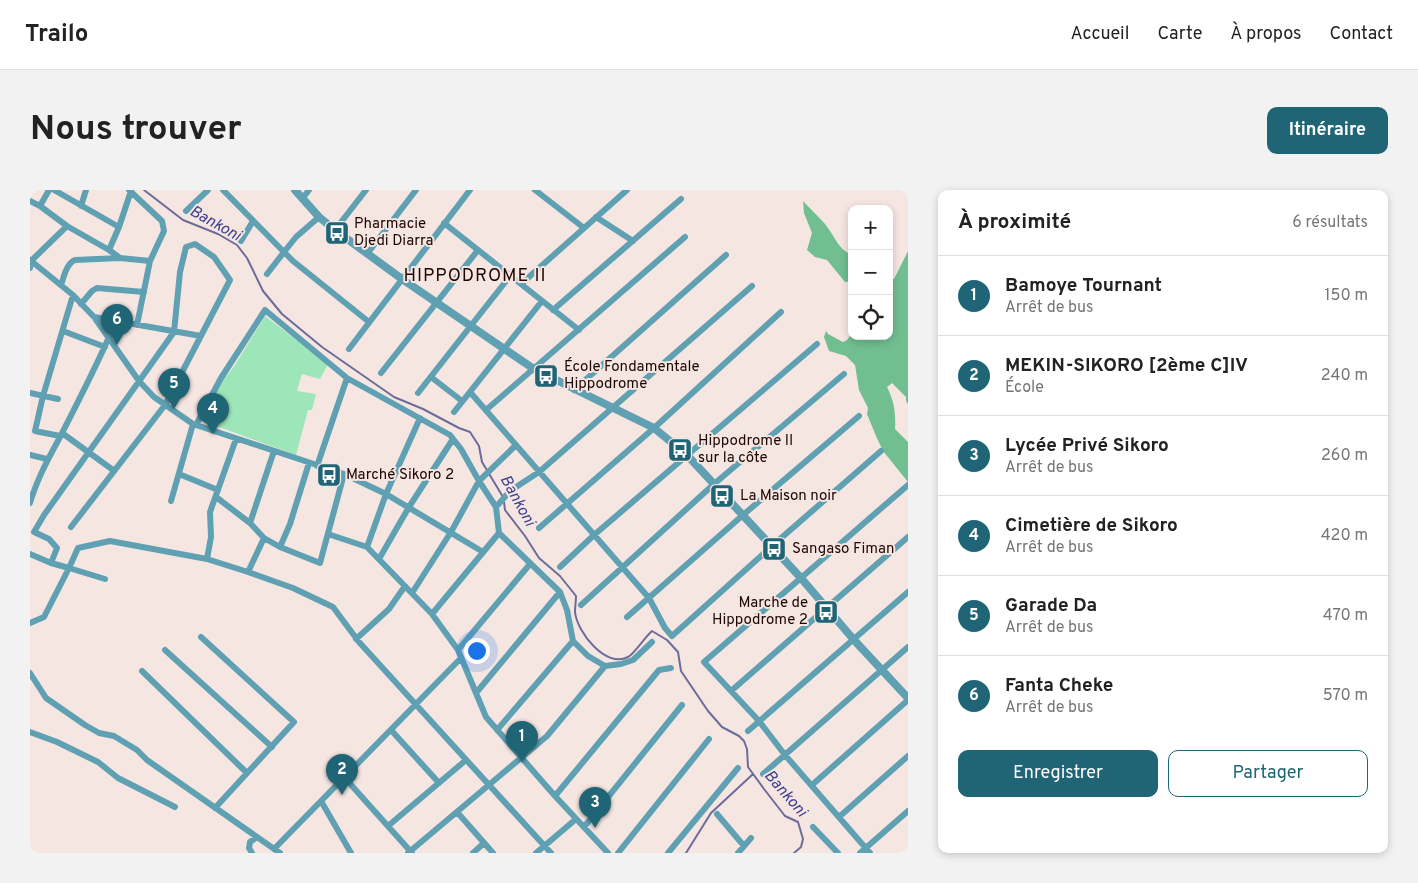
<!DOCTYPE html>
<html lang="fr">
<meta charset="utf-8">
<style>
:root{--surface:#fff;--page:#f2f2f2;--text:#222;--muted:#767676;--line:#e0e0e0;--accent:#1f6576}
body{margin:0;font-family:Overpass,sans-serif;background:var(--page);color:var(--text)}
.controls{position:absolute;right:15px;top:15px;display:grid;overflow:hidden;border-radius:10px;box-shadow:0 2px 8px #0003}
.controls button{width:45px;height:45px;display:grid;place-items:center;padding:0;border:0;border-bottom:1px solid var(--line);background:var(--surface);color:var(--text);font:25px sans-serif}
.you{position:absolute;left:446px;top:460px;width:18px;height:18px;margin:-12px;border:4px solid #fff;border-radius:50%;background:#1a73e8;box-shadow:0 0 0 8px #1a73e833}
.badge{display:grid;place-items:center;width:32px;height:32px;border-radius:50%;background:var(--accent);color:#fff;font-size:16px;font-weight:700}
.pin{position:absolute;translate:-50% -41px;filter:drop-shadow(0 1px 2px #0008)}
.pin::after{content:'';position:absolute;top:26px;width:18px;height:15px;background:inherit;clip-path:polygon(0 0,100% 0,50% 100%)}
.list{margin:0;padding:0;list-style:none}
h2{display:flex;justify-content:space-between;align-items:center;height:65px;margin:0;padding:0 20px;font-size:21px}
h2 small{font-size:16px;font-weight:400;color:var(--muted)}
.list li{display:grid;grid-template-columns:32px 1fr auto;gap:15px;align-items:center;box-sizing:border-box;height:80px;padding:0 20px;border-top:1px solid var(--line)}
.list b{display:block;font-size:19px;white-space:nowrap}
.list p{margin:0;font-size:16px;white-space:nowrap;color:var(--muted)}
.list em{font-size:16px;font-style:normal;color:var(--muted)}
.actions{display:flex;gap:10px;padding:15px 20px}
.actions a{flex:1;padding:11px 0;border:1px solid var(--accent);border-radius:10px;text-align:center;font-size:18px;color:var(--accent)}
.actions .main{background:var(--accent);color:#fff}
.icon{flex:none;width:28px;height:28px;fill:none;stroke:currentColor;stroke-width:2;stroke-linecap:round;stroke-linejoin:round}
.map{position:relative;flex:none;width:878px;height:663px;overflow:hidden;border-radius:10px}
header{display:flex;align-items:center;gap:30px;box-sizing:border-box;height:70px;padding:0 25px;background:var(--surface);border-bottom:1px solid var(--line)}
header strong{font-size:24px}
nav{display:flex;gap:28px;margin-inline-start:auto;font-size:18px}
.intro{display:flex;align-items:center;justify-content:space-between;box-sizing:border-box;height:120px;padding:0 30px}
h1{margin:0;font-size:35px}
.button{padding:12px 22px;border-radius:10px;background:var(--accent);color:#fff;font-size:18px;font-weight:700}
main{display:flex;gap:30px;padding:0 30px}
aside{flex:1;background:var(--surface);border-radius:10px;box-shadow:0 2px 8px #0003}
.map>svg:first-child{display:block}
</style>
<header>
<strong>Trailo</strong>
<nav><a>Accueil</a><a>Carte</a><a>À propos</a><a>Contact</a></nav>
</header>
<div class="intro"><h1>Nous trouver</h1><a class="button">Itinéraire</a></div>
<main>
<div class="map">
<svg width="878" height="663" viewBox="0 0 878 663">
<rect width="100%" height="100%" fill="#f6e6e2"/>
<!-- green -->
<path fill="#9de6b9" d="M235 126 298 174 290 189 272 184 267 201 286 204 282 220H278L266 265 173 231 193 190 203 178Z"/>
<!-- forest -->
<path fill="#71be91" d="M773 11C781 20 794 31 800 41 807 51 809 59 822 65V91L815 92 797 70 785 67 777 60 782 43 774 23Z
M878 61V214L876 211V207L862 193 857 197C864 211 866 223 865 239L878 252V292L853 261 846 246 837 224 838 218 829 200 825 175 816 166 799 161 794 147 796 141 798 144 813 152 817 150 822 143V146H859V87L864 89Z"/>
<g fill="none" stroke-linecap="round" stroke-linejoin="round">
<!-- stream -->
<path stroke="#6c6c9a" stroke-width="2" d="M114 0 153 30 188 44 207 55 217 68 233 101 252 124 292 157 364 207 393 219 429 238 440 242 449 256 452 272 473 307
M474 312 475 320 495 346 509 368 530 386 546 406C546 411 545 417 545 422 547 442 576 479 598 467 604 464 615 447 622 441L637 450 648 462 651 481 678 521 692 537 709 546 714 551 717 559 718 577 734 599 755 626 768 632 773 649 771 657 764 663
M656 663 681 623 723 584"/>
<!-- minor -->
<path stroke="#5fa1b3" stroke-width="6" d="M24 0 89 37 101 1
M99 0 132 31 134 41 120 71 107 135
M193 0 254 62 266 47 289 27
M505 0 554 38
M272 9 279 0
M0 11 10 16 37 36 79 60
M10 16 19 0
M51 16 56 0
M156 21 178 0
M566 27 603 51
M414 33 549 140
M89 37 79 60 90 68
M305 40 336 0
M211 51 223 31
M337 64 386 0
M0 70 43 105 64 127 109 191 124 207 163 234 314 284 356 304 453 362
M0 78 1 71 37 36
M237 84 254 62 263 71 339 132
M491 94 597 0
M31 95C34 87 36 74 45 70L90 68 120 71
M51 114 62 101 67 98 114 102
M523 120 651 9
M64 127 171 146
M33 141 75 157
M319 159 440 0
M351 183 448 60
M401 187 432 211
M544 200 696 65
M440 202 619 408 635 438 642 446 742 356 851 261
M0 203 28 209
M388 203 480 86
M456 220 655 47
M424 222 512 111
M166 235 191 188 235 120 317 188 420 245 431 259 449 291 466 317 469 343 530 402 537 420 543 451 558 466 575 476 591 474 603 470 622 452
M32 243 83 280
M30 246 5 241 13 206 43 105
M0 265 17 269
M287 276 317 188
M149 284 188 300
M186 307 220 333 234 348 250 357 290 373 314 284
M141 311 163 234
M0 313C7 289 18 269 30 247 47 214 64 181 79 147
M466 317 480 301 509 282 722 96
M220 333 244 261
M509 338 624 238 751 122
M298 344 337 357 402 424 428 460 456 527 525 606 578 663
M250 357 260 334 279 273
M337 357 356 304 390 228
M0 364 21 373 39 378 48 358 80 351 177 369 218 382 263 398 303 417 329 452 521 663
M177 369 181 347 180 322 206 249
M349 369 379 317 423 249
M21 373 27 358 19 349 4 342 14 325 144 142 150 82 156 57 165 54 184 67 200 90 135 215 41 337
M530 377 564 345 787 154
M218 382 234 348
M382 403 421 342 449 291 486 255
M551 415 684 294 814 184
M402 424 469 343
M597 427 713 325 829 226
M0 433 14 427 39 378 75 389
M171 447 264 532 185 618
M326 449 359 419 375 396
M135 460 242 557
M428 460 500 374
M112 481 217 583
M0 483 16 508 55 535 69 543 84 546 107 560 117 570 250 663
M701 501 878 347
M446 503 530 402
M361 540 409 593
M467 540 543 451
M718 541 878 402
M0 542 27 552 68 572 88 588 145 617
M733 584 878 457
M314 587 382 663
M782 595 878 510
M525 606 629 480 641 478
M291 611 321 663
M427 622 463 663
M687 624 714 656
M809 627 878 566
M358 636 436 570
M554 637 652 515
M783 637 808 663
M244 659 431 468
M222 663 219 658 220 652 227 647
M378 663 517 546 575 476
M443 663 454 653
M506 663 546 629
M588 663 679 549
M638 663 708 578
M708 663 721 648
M830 663 878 621
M840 663 755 565 729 531 674 472 878 295"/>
<!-- tertiary -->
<path stroke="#5fa1b3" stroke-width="8" d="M265 0 289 27 305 40 372 89 473 158 504 179 624 238 657 265 771 388 824 450 878 508"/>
</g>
<!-- icons -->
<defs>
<symbol id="bus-square" viewBox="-11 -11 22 22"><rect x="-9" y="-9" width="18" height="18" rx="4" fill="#1f6576" stroke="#f6e6e2"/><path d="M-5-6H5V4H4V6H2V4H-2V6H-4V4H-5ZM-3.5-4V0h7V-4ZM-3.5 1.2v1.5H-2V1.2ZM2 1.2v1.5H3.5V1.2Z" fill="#fff"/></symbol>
</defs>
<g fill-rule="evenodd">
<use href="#bus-square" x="293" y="29" width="28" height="28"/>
<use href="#bus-square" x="502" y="172" width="28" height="28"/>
<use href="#bus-square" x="636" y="246" width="28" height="28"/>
<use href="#bus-square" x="285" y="271" width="28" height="28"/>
<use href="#bus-square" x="678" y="292" width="28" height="28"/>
<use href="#bus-square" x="730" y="345" width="28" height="28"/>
<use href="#bus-square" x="782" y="408" width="28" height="28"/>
</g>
<g text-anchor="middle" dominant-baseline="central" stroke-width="4" stroke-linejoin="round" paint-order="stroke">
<!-- poi labels -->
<g font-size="15" fill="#1e0602" stroke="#f6e6e2" text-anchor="start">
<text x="324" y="34">Pharmacie<tspan x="324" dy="17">Djedi Diarra</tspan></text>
<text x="534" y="177">École Fondamentale<tspan x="534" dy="17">Hippodrome</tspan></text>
<text x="668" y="251">Hippodrome II<tspan x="668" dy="17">sur la côte</tspan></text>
<text x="316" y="285">Marché Sikoro 2</text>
<text x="710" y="306">La Maison noir</text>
<text x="762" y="359">Sangaso Fiman</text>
<text x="778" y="413" text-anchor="end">Marche de<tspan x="778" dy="17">Hippodrome 2</tspan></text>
</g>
<!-- water labels -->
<g font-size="16" font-style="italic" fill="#3d4191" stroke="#f6e6e2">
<text transform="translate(185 34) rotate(29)">Bankoni</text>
<text transform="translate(487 311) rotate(61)">Bankoni</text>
<text transform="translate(755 604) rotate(49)">Bankoni</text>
</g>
<!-- quarter labels -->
<g font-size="18" letter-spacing="1" fill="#1e0602" stroke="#f6e6e2">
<text x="445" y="86">HIPPODROME II</text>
</g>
</g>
</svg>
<div class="controls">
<button>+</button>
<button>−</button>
<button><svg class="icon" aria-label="locate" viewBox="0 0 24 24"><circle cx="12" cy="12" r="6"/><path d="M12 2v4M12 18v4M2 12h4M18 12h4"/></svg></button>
</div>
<div class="you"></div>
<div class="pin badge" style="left:492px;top:572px">1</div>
<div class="pin badge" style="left:312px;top:605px">2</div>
<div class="pin badge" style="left:565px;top:638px">3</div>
<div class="pin badge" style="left:183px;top:244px">4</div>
<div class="pin badge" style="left:144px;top:219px">5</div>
<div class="pin badge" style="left:87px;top:155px">6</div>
</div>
<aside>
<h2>À proximité<small>6 résultats</small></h2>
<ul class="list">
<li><span class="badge">1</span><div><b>Bamoye Tournant</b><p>Arrêt de bus</p></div><em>150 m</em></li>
<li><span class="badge">2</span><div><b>MEKIN-SIKORO [2ème C]IV</b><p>École</p></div><em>240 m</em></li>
<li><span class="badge">3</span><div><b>Lycée Privé Sikoro</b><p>Arrêt de bus</p></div><em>260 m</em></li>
<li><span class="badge">4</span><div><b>Cimetière de Sikoro</b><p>Arrêt de bus</p></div><em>420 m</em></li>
<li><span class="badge">5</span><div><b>Garade Da</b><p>Arrêt de bus</p></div><em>470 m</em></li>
<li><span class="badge">6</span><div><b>Fanta Cheke</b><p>Arrêt de bus</p></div><em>570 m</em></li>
</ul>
<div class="actions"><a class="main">Enregistrer</a><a>Partager</a></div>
</aside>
</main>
